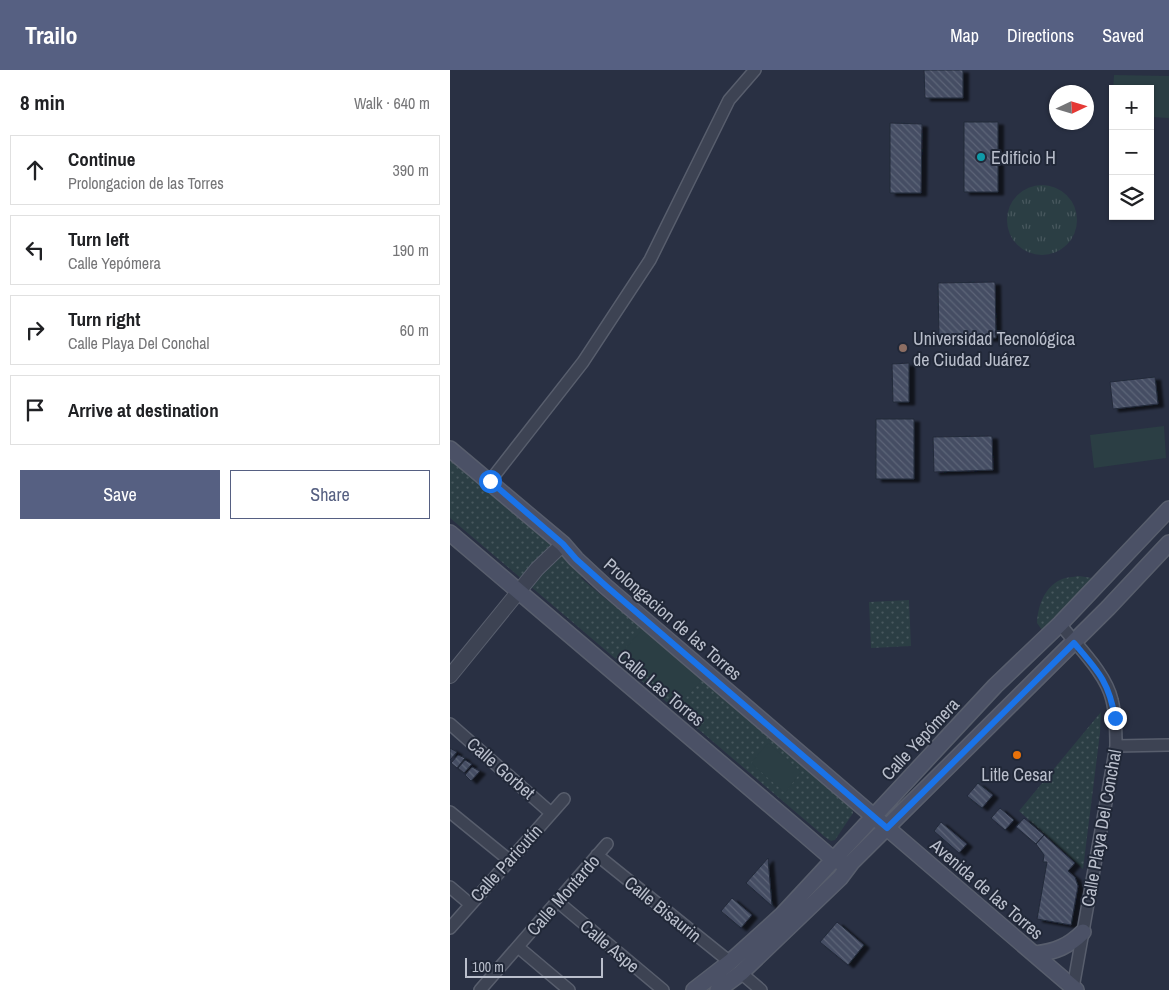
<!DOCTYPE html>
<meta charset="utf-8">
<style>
:root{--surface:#fff;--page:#f2f2f2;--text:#202124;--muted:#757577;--line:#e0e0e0;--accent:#566082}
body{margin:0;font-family:"Archivo Narrow",sans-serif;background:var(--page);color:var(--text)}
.controls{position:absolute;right:15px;top:15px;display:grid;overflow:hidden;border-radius:0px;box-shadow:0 1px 4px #0004}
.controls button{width:45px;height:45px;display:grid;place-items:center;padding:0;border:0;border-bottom:1px solid var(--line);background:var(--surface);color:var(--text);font:25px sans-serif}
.compass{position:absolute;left:599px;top:15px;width:45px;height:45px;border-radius:50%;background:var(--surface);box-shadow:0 1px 4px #0004;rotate:86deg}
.scale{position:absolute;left:15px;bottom:12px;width:138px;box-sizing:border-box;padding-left:5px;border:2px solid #babfcc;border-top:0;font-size:14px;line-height:18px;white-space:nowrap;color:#babfcc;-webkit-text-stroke:4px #212838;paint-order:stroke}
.stop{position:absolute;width:15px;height:15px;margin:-11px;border:4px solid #1a73e8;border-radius:50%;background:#fff}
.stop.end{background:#1a73e8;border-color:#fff;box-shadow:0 1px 5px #0008}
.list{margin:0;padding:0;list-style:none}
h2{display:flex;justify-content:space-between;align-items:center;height:65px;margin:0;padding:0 20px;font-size:21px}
h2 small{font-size:16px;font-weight:400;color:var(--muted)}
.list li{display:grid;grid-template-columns:32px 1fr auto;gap:15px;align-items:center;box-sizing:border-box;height:70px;margin:0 10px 10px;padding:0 10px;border:1px solid var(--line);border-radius:0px}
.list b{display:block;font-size:19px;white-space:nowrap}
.list p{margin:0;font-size:16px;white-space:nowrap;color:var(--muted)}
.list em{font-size:16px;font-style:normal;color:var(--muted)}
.actions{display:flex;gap:10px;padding:15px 20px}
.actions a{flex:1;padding:11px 0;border:1px solid var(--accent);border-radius:0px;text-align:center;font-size:18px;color:var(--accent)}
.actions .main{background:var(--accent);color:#fff}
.icon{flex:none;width:28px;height:28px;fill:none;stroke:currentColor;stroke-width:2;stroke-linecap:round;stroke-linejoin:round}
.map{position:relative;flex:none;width:719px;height:920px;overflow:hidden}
header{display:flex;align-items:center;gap:30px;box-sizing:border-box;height:70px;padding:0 25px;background:var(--accent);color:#fff}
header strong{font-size:24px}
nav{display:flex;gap:28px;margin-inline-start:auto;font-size:18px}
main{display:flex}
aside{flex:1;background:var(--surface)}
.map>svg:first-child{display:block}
</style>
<header>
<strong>Trailo</strong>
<nav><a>Map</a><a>Directions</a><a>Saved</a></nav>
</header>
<main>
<aside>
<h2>8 min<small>Walk · 640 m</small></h2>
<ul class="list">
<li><svg class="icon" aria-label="ahead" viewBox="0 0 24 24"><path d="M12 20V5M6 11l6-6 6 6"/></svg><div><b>Continue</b><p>Prolongacion de las Torres</p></div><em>390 m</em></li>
<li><svg class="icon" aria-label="left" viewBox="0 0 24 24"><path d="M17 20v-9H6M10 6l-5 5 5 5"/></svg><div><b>Turn left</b><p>Calle Yepómera</p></div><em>190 m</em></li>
<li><svg class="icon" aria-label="right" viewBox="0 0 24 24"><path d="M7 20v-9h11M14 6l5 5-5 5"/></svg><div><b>Turn right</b><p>Calle Playa Del Conchal</p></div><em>60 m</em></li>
<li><svg class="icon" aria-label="arrive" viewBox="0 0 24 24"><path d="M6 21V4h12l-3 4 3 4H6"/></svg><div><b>Arrive at destination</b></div></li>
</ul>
<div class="actions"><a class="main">Save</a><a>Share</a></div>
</aside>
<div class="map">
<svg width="719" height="920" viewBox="0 0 719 920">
<defs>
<pattern id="grass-tufts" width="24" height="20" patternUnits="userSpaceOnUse" patternTransform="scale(1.25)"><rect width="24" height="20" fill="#2b3e44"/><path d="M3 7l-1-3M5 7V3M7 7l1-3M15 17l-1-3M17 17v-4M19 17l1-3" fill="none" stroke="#48585e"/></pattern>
<pattern id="park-dots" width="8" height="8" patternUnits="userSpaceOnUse" patternTransform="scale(1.25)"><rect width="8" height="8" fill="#2b3e44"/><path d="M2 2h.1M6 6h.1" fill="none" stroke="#48585e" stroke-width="1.8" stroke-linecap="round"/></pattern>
<pattern id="building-back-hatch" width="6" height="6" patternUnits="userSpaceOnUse" patternTransform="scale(1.25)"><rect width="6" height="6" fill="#454d63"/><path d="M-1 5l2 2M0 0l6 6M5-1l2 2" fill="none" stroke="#5e6578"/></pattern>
<filter id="shadow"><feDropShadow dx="5.5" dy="3" stdDeviation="1" flood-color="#0009"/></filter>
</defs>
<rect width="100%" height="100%" fill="#293043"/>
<!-- grass -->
<path fill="url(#grass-tufts)" d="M557 150a35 35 0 1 1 70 0a35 35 0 1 1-70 0Z"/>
<!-- park -->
<path fill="url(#park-dots)" d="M0 379 135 501 131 508 157 530 197 556 402 738 403 743 385 770 381 771 375 767 0 448Z
M629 506 642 508 592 560 587 553C588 536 594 518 610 510 616 507 623 507 629 506Z
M459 530 461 576 421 578 419 532Z
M651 642 650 663 633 799 569 741Z"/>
<!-- garden -->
<path fill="#2b3e44" d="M664 5 719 6V48L700 47V19H663Z
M714 356 716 388 644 398 640 365Z
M196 560 249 607 250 612 234 630H226L173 586 172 582 191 561Z
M318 673 351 702 335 723 301 693Z"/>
<!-- building -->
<path fill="url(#building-back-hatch)" stroke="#232a3a" filter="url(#shadow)" d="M474 0H513V28H475Z
M514 52H548V122H514Z
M440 53 472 54 471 123H440Z
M545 212 546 268 489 269 488 213Z
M459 293V332H443L442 294Z
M705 307 708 334 663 339 660 312Z
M426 349H464V409H426Z
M542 366 543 400 484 402 483 367Z
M0 678 7 682 0 690Z
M8 685 15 688 7 698 1 693Z
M15 690 22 694 14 703 8 698Z
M22 697 30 701 21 711 15 705Z
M528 713 543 725 532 738 517 726Z
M550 738 564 750 555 760 541 748Z
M574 748 594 765 586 774 566 757Z
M491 752 517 774 509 783 484 761Z
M594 765 625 793 618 801 625 807 628 816 621 855 587 849 597 792H593L594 785 586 774Z
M318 788 322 836 296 813Z
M282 828 302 845 291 858 271 841Z
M387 852 414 875 398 895 370 872Z"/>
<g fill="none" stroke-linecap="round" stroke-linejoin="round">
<defs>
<path id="minor" d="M40 411 133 292 200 190 279 30 305 0
M610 554C627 576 656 603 662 630 666 646 666 661 666 676L623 918
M0 654 101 743
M666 676 719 675
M0 742 59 790
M147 785 280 892
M0 817 20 834
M108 832 213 920
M0 858 114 729
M68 877 119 920
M291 903 311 920
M30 920 157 774"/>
<path id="tertiary" d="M0 606 87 499 113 474"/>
<path id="secondary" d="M0 379 113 474 126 489 155 516 626 920
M0 463 355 765 384 790 393 793
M585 884C605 882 619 876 633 862
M244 920 280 892 332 845 545 616 610 554 719 439
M268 920 291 903 390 808 402 792 658 538 719 473"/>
</defs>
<!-- minor casing -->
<use href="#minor" stroke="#585e6d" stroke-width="14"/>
<!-- tertiary casing -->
<use href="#tertiary" stroke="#585e6d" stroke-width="16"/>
<!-- secondary casing -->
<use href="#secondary" stroke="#585e6d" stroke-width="18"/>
<!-- minor -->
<use href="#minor" stroke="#3d4353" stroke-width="11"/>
<!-- tertiary -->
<use href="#tertiary" stroke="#3d4353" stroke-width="14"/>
<!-- secondary -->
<use href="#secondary" stroke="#4b5166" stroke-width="15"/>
</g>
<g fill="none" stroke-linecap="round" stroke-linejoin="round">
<!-- route -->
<path stroke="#1a73e8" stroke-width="6" d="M40 411 113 474 126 489 156 516 437 758 624 573C647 600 659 611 665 648"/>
</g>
<!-- markers -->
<circle fill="#0f9aa8" stroke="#212838" stroke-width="2" cx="531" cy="87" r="5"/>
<circle fill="#8d6e63" stroke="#212838" stroke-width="2" cx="453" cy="278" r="5"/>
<circle fill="#e8710a" stroke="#212838" stroke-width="2" cx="567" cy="685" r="5"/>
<g text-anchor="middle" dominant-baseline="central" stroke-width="4" stroke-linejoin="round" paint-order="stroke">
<!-- poi labels -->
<g font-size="18" fill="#babfcc" stroke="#212838" text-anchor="start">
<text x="541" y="87">Edificio H</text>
<text x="463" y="268">Universidad Tecnológica<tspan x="463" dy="21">de Ciudad Juárez</tspan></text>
<text x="567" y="704" text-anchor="middle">Litle Cesar</text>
</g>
<!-- street labels -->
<g font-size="18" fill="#babfcc" stroke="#212838">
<text transform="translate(223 549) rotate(41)">Prolongacion de las Torres</text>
<text transform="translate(211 618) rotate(40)">Calle Las Torres</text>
<text transform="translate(470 669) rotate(-47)">Calle Yepómera</text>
<text transform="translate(51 698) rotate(41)">Calle Gorbet</text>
<text transform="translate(651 758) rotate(-80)">Calle Playa Del Conchal</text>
<text transform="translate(56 793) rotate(-48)">Calle Paricutín</text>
<text transform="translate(537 819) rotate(41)">Avenida de las Torres</text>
<text transform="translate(113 825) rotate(-49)">Calle Montardo</text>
<text transform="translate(213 839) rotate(39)">Calle Bisaurin</text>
<text transform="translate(160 876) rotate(40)">Calle Aspe</text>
</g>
</g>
</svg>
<div class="controls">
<button>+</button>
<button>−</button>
<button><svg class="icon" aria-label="layers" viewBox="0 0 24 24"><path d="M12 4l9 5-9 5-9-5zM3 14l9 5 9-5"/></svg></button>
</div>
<svg class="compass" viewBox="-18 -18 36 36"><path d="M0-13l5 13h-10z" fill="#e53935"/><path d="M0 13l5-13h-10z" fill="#757577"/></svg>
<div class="scale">100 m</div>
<div class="stop" style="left:40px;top:411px"></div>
<div class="stop end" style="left:665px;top:648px"></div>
</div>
</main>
